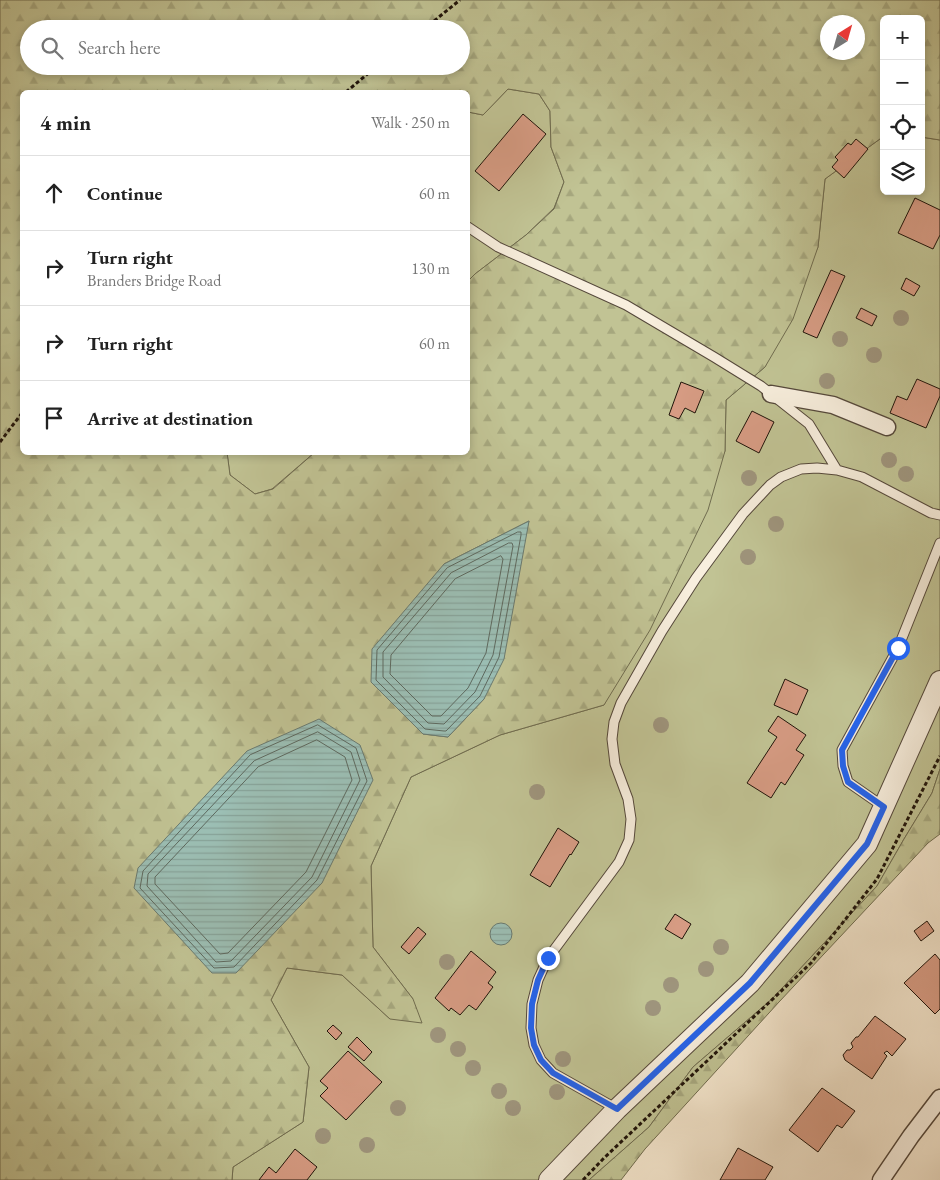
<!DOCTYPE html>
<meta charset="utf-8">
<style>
:root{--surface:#fff;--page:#f6f6f6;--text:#222;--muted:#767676;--line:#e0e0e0}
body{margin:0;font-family:"EB Garamond",serif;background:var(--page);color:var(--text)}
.controls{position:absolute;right:15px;top:15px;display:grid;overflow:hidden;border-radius:8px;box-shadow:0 2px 8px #0003}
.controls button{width:45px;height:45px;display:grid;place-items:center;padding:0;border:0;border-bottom:1px solid var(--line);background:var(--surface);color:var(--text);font:25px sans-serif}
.compass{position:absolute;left:820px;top:15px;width:45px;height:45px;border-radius:50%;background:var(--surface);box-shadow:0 2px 8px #0003;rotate:37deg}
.stop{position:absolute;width:15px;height:15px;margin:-11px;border:4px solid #2563eb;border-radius:50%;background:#fff}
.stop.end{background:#2563eb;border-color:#fff;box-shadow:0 1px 5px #0008}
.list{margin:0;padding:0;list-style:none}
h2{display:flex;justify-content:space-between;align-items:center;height:65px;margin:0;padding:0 20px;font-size:21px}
h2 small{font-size:16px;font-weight:400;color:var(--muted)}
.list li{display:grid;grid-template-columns:32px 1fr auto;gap:15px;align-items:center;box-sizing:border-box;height:75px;padding:0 20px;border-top:1px solid var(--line)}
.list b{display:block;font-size:19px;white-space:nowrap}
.list p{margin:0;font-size:16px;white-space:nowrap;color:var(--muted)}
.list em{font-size:16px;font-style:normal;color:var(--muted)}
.icon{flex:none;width:28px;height:28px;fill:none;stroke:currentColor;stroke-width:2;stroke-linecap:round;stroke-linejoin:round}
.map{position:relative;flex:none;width:940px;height:1180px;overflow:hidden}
.search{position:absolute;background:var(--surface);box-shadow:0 2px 8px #0003;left:20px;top:20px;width:450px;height:55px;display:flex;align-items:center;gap:12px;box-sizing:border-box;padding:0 18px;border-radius:28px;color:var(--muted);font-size:19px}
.panel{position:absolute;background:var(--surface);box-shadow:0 2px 8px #0003;left:20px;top:90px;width:450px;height:365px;border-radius:8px}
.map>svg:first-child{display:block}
</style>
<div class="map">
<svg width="940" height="1180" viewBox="0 0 940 1180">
<defs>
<pattern id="forest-firs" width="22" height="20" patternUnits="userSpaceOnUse" patternTransform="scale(1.25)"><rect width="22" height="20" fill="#c1c394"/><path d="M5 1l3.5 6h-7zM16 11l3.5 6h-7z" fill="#a6a77e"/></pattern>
<pattern id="water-rules" width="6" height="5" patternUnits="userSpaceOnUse" patternTransform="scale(1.25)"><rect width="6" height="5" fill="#9cc0b6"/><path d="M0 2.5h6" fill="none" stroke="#86a49b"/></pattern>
</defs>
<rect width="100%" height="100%" fill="#f4e6cd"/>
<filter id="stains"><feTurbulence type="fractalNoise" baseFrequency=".004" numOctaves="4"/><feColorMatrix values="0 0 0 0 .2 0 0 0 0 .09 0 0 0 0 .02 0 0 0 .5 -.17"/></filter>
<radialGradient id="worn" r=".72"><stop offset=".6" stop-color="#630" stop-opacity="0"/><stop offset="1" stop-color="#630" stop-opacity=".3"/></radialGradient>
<!-- green -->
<path fill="#c1c394" stroke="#706c4f" d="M508 89 539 94 550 111 551 147 564 182 554 208 526 235 475 274 468 281V112L483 115Z
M884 136V191H921V137L940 140V769L932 793 904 839 877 886 772 999 693 1067 649 1127 589 1180H232L233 1167 303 1122 309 1067 271 1000 287 968 342 975 390 1019 413 999 373 947 371 866 411 777 500 735 604 705 725 451 726 400 765 367 818 247 825 179Z
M227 453H314L272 489 255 494 230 475Z"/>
<!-- forest -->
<path fill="url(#forest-firs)" stroke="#706c4f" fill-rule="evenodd" d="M0 0H940V140L921 137V19H884V136L825 179 818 247 793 319 765 367 726 400 725 451 708 510 650 630 604 705 500 735 411 777 371 866 373 947 413 999 422 1023 390 1019 342 975 287 968 271 1000 309 1067 303 1122 233 1167 232 1180H0ZM828 22H858V52H828ZM29 29H461V66H29ZM508 89 539 94 550 111 551 147 564 182 554 209 526 235 475 274 468 281V452L314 453 273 489 255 494 230 475 227 452H22V92H468V112L483 115ZM529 521 484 699 448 737 423 734 444 564Z
M940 769V834L928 843 779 1002 645 1149 621 1180H589L649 1127 693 1067 772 999 877 886 904 839 932 793Z"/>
<!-- water -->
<path fill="url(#water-rules)" stroke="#6a7b71" d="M529 521 504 659 484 699 448 737 423 734 371 682 372 649 444 564Z
M319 719 360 745 373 780 322 883 236 973H212L134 888 138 868 247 751Z
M490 934a11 11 0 1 1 22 0a11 11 0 1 1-22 0Z"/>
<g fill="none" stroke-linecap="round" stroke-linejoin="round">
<!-- shore -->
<path stroke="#5e6a60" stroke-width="1" d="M518 532H521V535L499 657 480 696 446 731H444L425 729 376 680 377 650 447 568Z
M509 543H512L513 546 493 655 475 692 444 724 428 723 383 677V652L451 573Z
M501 556 503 559 486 653 468 688 441 716H432L390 674 391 655 455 579Z
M318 725 356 748 367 781 317 880 234 967 214 968 140 888 143 871 250 755Z
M318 732 351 752 360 780 312 877 231 961 216 962 147 886 148 874 254 761Z
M317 740 345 757 352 780 306 872 228 953 220 954 155 884V877L258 767Z"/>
</g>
<!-- building -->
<path fill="#d79c84" stroke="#20140a" d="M523 114 546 134 499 191 475 171Z
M856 139 868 149 844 178 832 167 838 160 835 157 848 143 851 145Z
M915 198 940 210V235L933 249 898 233Z
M831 270 845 276 817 338 803 332Z
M906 278 920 286 914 296 901 289Z
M861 308 877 316 872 326 856 318Z
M917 379 940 389V396L926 428 890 413 897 396 907 400Z
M681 382 704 391 695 413 685 408 679 419 669 415Z
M752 411 774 422 759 453 736 441Z
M785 679 808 690 797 715 774 705Z
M778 716 806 735 796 750 804 755 785 785 781 782 771 798 747 783 777 737 768 731Z
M558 828 579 842 571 855 570 854 550 887 530 875Z
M675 914 691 924 682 939 665 929Z
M927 921 934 931 921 941 914 931Z
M418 927 426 934 409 954 401 947Z
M471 951 496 972 488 983 493 987 476 1010 469 1005 460 1015 451 1008 449 1011 435 998Z
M935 954 940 960V1009L935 1014 904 983Z
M875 1016 906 1039 892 1056 887 1051 884 1053 887 1056 872 1079 845 1060 843 1055 847 1050H850L853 1047 851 1043 856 1037H858Z
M333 1025 342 1033 336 1040 327 1031Z
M357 1037 372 1052 364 1061 348 1047Z
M348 1051 382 1082 346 1120 320 1096 328 1088 320 1081Z
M822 1088 855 1111 842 1128 837 1125 818 1152 789 1130Z
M738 1148 773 1167 765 1180H720Z
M295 1149 317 1167 307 1180H259L269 1167 276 1173Z"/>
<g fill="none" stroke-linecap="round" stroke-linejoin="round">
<defs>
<path id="service" d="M468 227 498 247 626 305 714 357 761 386 809 424 837 470
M884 807 848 782 843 766 842 750 898 648 940 543
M617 1109 553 1073 541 1060 534 1045 531 1028 532 1004 538 980 548 958 619 862 629 840 631 819 628 799 615 764 612 739 614 722 621 703 662 631 696 578 743 514 770 485 781 477 801 469 817 468 837 470 862 477 931 513 940 515"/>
<path id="minor" d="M771 394 833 405 887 427
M881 1180 911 1136 940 1098"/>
<path id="tertiary" d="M549 1180 617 1109 750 983 867 844 940 681"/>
</defs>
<!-- service casing -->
<use href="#service" stroke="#55483b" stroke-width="11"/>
<!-- minor casing -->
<use href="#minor" stroke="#55483b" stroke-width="19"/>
<!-- tertiary casing -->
<use href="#tertiary" stroke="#55483b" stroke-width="22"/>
<!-- path -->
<path stroke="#20140a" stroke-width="3" stroke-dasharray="4 2.5" stroke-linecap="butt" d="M424 29 460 0
M346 92 377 66
M0 442 22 413
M583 1180 604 1158 811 963 877 879 940 756"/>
<!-- service -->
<use href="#service" stroke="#f8efde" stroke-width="9"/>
<!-- minor -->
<use href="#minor" stroke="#f8efde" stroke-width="16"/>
<!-- tertiary -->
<use href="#tertiary" stroke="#f8efde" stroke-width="20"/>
</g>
<!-- trees -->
<g fill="#9e947c">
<circle cx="901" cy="318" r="8"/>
<circle cx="840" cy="339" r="8"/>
<circle cx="874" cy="355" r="8"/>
<circle cx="827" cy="381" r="8"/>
<circle cx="889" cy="460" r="8"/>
<circle cx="906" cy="474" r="8"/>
<circle cx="749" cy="478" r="8"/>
<circle cx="776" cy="524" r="8"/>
<circle cx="748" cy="557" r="8"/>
<circle cx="661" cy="725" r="8"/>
<circle cx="537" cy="792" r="8"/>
<circle cx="721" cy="947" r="8"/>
<circle cx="447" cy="962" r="8"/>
<circle cx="706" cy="969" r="8"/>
<circle cx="671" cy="985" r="8"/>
<circle cx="653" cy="1008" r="8"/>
<circle cx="438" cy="1035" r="8"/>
<circle cx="458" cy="1049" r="8"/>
<circle cx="563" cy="1059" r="8"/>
<circle cx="473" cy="1068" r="8"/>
<circle cx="499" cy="1091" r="8"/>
<circle cx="557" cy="1092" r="8"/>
<circle cx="398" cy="1108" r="8"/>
<circle cx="513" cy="1108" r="8"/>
<circle cx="323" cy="1136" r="8"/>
<circle cx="367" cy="1145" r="8"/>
</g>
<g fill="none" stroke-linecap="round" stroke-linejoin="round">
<!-- route -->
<path stroke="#2563eb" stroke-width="6" d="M548 958 538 980 532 1004 531 1028 534 1045 541 1060 553 1073 617 1109 750 983 867 844 884 807 848 782 843 766 842 750 898 648"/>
</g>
<rect width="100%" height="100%" filter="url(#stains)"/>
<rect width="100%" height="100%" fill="url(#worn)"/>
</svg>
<div class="controls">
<button>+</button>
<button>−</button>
<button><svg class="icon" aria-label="locate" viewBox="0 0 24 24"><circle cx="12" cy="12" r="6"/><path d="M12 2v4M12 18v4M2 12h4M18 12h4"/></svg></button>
<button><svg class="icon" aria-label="layers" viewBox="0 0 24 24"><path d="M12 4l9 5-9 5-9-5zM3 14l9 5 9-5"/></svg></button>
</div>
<svg class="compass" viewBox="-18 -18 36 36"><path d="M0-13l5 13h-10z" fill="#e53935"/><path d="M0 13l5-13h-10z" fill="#767676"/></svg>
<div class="stop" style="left:898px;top:648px"></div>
<div class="stop end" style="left:548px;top:958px"></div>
<div class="search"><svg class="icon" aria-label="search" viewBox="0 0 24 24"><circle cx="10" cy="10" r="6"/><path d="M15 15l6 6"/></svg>Search here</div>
<section class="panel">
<h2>4 min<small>Walk · 250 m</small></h2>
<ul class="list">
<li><svg class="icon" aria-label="ahead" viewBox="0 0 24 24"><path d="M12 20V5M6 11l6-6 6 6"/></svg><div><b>Continue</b></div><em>60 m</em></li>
<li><svg class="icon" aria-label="right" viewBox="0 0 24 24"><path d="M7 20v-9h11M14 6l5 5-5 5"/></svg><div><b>Turn right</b><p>Branders Bridge Road</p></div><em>130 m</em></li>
<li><svg class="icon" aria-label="right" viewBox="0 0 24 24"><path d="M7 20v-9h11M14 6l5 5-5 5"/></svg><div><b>Turn right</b></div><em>60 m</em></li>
<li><svg class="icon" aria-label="arrive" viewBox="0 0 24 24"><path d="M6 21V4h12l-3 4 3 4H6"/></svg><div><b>Arrive at destination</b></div></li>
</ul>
</section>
</div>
